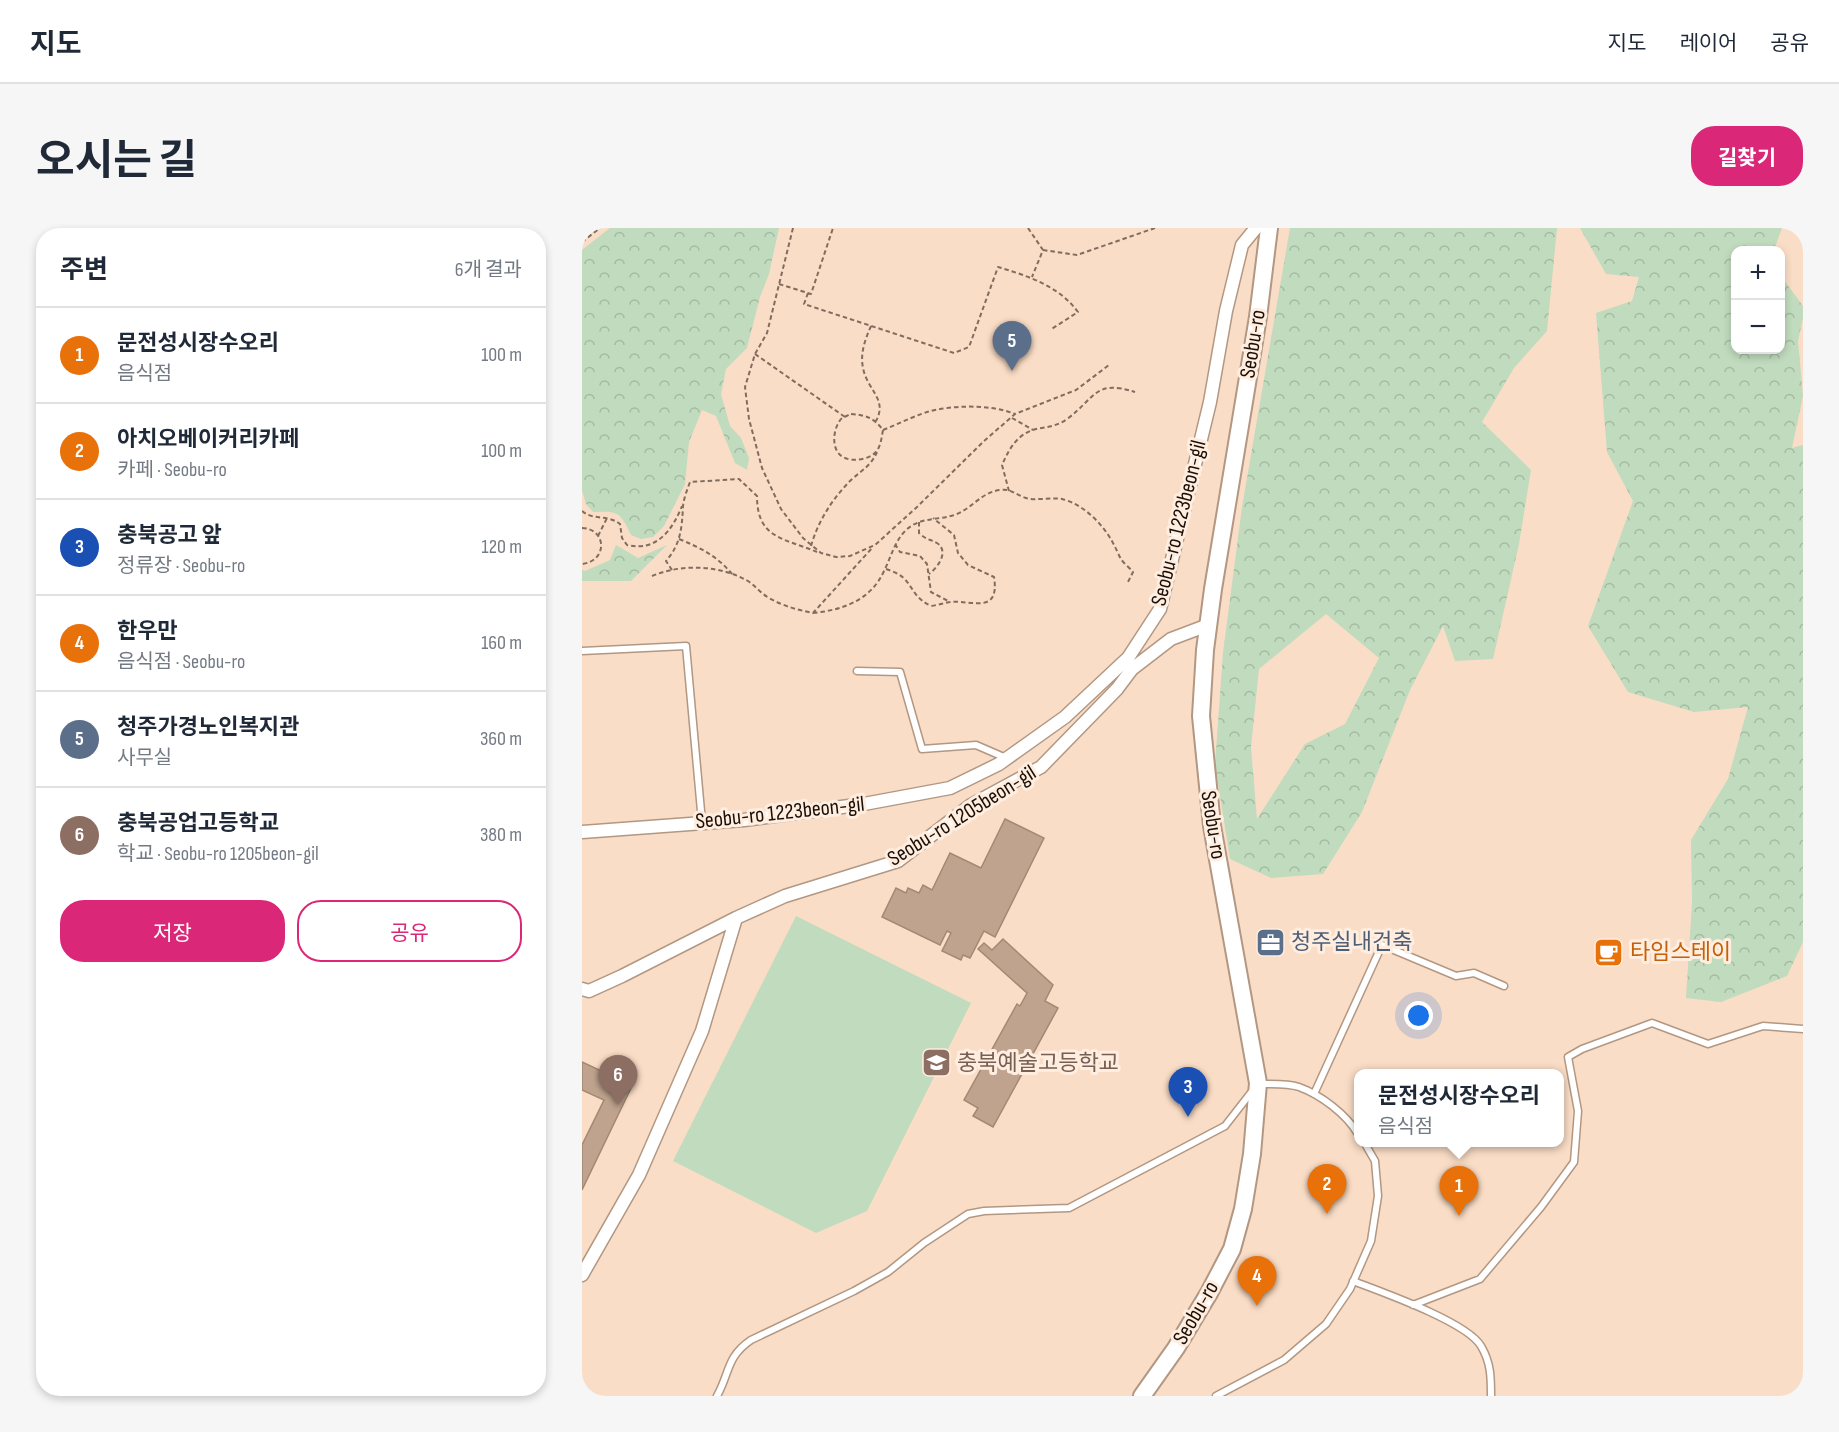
<!DOCTYPE html>
<html lang="ko">
<meta charset="utf-8">
<style>
:root{--surface:#fff;--page:#f6f6f7;--text:#1f2937;--muted:#747a83;--line:#e0e1e3;--accent:#db2777}
body{margin:0;font-family:"Sofia Sans Condensed","Noto Sans KR",sans-serif;background:var(--page);color:var(--text)}
.controls{position:absolute;right:18px;top:18px;display:grid;overflow:hidden;border-radius:12px;box-shadow:0 3px 9px #0003}
.controls button{width:54px;height:54px;display:grid;place-items:center;padding:0;border:0;border-bottom:2px solid var(--line);background:var(--surface);color:var(--text);font:30px sans-serif}
.you{position:absolute;left:837px;top:788px;width:21px;height:21px;margin:-15px;border:4px solid #fff;border-radius:50%;background:#1a73e8;box-shadow:0 0 0 9px #1a73e833}
.badge{display:grid;place-items:center;width:39px;height:39px;border-radius:50%;background:var(--accent);color:#fff;font-size:20px;font-weight:700}
.pin{position:absolute;translate:-50% -50px;filter:drop-shadow(0 2px 3px #0008)}
.pin::after{content:'';position:absolute;top:32px;width:21px;height:18px;background:inherit;clip-path:polygon(0 0,100% 0,50% 100%)}
.popup{position:absolute;left:772px;top:841px;width:210px;height:78px;box-sizing:border-box;display:grid;place-content:center;border-radius:12px;background:var(--surface);filter:drop-shadow(0 2px 4px #0005);font-size:20px;white-space:nowrap;color:var(--muted)}
.popup b{font-size:22px;color:var(--text)}
.popup::after{content:'';position:absolute;left:50%;top:100%;margin-left:-12px;border:12px solid transparent;border-top-color:var(--surface)}
.list{margin:0;padding:0;list-style:none}
h2{display:flex;justify-content:space-between;align-items:center;height:78px;margin:0;padding:0 24px;font-size:26px}
h2 small{font-size:20px;font-weight:400;color:var(--muted)}
.list li{display:grid;grid-template-columns:39px 1fr auto;gap:18px;align-items:center;box-sizing:border-box;height:96px;padding:0 24px;border-top:2px solid var(--line)}
.list b{display:block;font-size:22px;white-space:nowrap}
.list p{margin:0;font-size:20px;white-space:nowrap;color:var(--muted)}
.list em{font-size:20px;font-style:normal;color:var(--muted)}
.actions{display:flex;gap:12px;padding:18px 24px}
.actions a{flex:1;padding:14px 0;border:2px solid var(--accent);border-radius:24px;text-align:center;font-size:21px;color:var(--accent)}
.actions .main{background:var(--accent);color:#fff}
.map{position:relative;flex:none;width:1221px;height:1168px;overflow:hidden;border-radius:24px}
header{display:flex;align-items:center;gap:36px;box-sizing:border-box;height:84px;padding:0 30px;background:var(--surface);border-bottom:2px solid var(--line)}
header strong{font-size:28px}
nav{display:flex;gap:33px;margin-inline-start:auto;font-size:21px}
.intro{display:flex;align-items:center;justify-content:space-between;box-sizing:border-box;height:144px;padding:0 36px}
h1{margin:0;font-size:42px}
.button{padding:15px 27px;border-radius:24px;background:var(--accent);color:#fff;font-size:21px;font-weight:700}
main{display:flex;gap:36px;padding:0 36px}
aside{flex:1;background:var(--surface);border-radius:24px;box-shadow:0 3px 9px #0003}
.map>svg:first-child{display:block}
</style>
<header>
<strong>지도</strong>
<nav><a>지도</a><a>레이어</a><a>공유</a></nav>
</header>
<div class="intro"><h1>오시는 길</h1><a class="button">길찾기</a></div>
<main>
<aside>
<h2>주변<small>6개 결과</small></h2>
<ul class="list">
<li><span class="badge" style="background:#e8710a">1</span><div><b>문전성시장수오리</b><p>음식점</p></div><em>100 m</em></li>
<li><span class="badge" style="background:#e8710a">2</span><div><b>아치오베이커리카페</b><p>카페 · Seobu-ro</p></div><em>100 m</em></li>
<li><span class="badge" style="background:#1a4fb4">3</span><div><b>충북공고 앞</b><p>정류장 · Seobu-ro</p></div><em>120 m</em></li>
<li><span class="badge" style="background:#e8710a">4</span><div><b>한우만</b><p>음식점 · Seobu-ro</p></div><em>160 m</em></li>
<li><span class="badge" style="background:#5c6f8a">5</span><div><b>청주가경노인복지관</b><p>사무실</p></div><em>360 m</em></li>
<li><span class="badge" style="background:#8d6e63">6</span><div><b>충북공업고등학교</b><p>학교 · Seobu-ro 1205beon-gil</p></div><em>380 m</em></li>
</ul>
<div class="actions"><a class="main">저장</a><a>공유</a></div>
</aside>
<div class="map">
<svg width="1221" height="1168" viewBox="0 0 1221 1168">
<defs>
<pattern id="forest-crowns" width="20" height="18" patternUnits="userSpaceOnUse" patternTransform="scale(1.5)"><rect width="20" height="18" fill="#c0dbbd"/><path d="M2 6a3 3 0 1 1 6 0M12 15a3 3 0 1 1 6 0" fill="none" stroke="#a4bba1"/></pattern>
</defs>
<rect width="100%" height="100%" fill="#faddc6"/>
<!-- forest -->
<path fill="url(#forest-crowns)" fill-rule="evenodd" d="M28 0H197L187 46 178 69 165 120 144 141 139 166 148 198 159 210 167 230 165 242 153 235 134 188 120 182 107 214 103 256 82 298 71 309 59 311 49 307C38 284 37 283 11 284L4 276 0 262V22Z
M708 0H975L965 103 932 140 900 194 949 242 937 316 911 431 873 433 861 398 828 462 780 584 741 646 689 650 648 631 633 536 641 425 660 279ZM744 386 797 430 763 496 723 516 675 591 669 519 677 441Z
M998 0H1200L1192 22H1154V122H1198L1199 48 1221 78V90L1216 113 1221 168 1210 220 1221 217V714L1205 748 1139 774 1104 770 1110 675 1109 612 1146 551 1166 479 1112 484 1046 464 1006 398 1051 273 1025 224 1014 85 1050 73 1057 49 1024 46Z
M34 317 56 330 85 317 49 353H0V342L3 343 28 332Z"/>
<!-- garden -->
<path fill="#c0dbbd" d="M214 688 389 775 285 983 234 1005 91 933Z"/>
<!-- building -->
<path fill="#bfa38e" stroke="#a38873" stroke-width="1.5" d="M423 591 462 610 413 709 402 703 388 730 381 727 379 732 360 723 369 705 365 703 358 717 300 689 314 660 324 665 326 660 337 665 341 657 350 662 368 625 399 640Z
M421 711 471 757 463 773 476 780 411 899 391 888 396 880 382 872 435 776 438 778 445 765 396 721 402 715 410 722Z
M0 834 32 849 39 834 48 839 41 853 51 856 0 962V917L22 872 0 862Z"/>
<g fill="none" stroke-linecap="round" stroke-linejoin="round">
<defs>
<path id="lane" d="M0 423 104 418 120 594
M275 443 318 444 340 521 394 517 424 530
M678 856C690 856 705 855 717 859 739 867 764 886 776 906
M732 866 800 717 874 748 892 745 922 758
M771 1053C800 1064 885 1094 899 1118 909 1135 909 1149 909 1168
M831 1077 898 1051 959 979 992 934 996 883 986 829 1000 821 1070 795 1126 816 1181 798 1221 801
M135 1168C148 1145 144 1129 169 1112L272 1063 306 1044 342 1015 386 986 402 983 487 980 643 898 671 862
M634 1168 702 1132 744 1096 768 1061 789 1013 796 968 793 933 782 914"/>
<path id="street" d="M0 604 162 592 282 576 368 560 417 536 483 489 546 430 578 381 628 174 644 83 660 17 674 0
M0 761 7 763 40 748 154 690 203 668 316 633 389 577 459 539 535 461 550 441 589 411 626 397
M0 1047 57 947 120 803 154 690"/>
<path id="secondary" d="M560 1168 594 1120 627 1065 650 1021 661 981 670 926 676 855 630 598 619 488 623 422 631 361 676 89 687 0"/>
</defs>
<!-- lane casing -->
<use href="#lane" stroke="#b29782" stroke-width="9"/>
<!-- street casing -->
<use href="#street" stroke="#b29782" stroke-width="15"/>
<!-- secondary casing -->
<use href="#secondary" stroke="#b29782" stroke-width="20"/>
<!-- path -->
<path stroke="#806d5f" stroke-width="2" stroke-dasharray="4.5 3" stroke-linecap="butt" d="M211 0 185 105 173 126 163 159 167 191 180 240 199 281 221 310 239 325 254 329 268 328 293 317 335 279 402 213 433 186 494 162 527 137
M446 0 461 22 450 49
M0 14 18 0
M461 22 495 27 573 0
M197 56 229 66 251 0
M226 65 222 76 372 125 387 119 416 39C446 48 477 58 496 84L468 102
M289 98C283 112 278 125 281 140 285 162 306 171 294 193
M173 126 263 189
M269 186C284 187 292 190 301 202 300 207 299 216 296 221 291 231 271 235 261 229 248 222 251 199 260 190 261 190 268 186 269 186Z
M430 190 451 202
M301 202C316 196 330 189 345 184 370 177 409 176 433 186
M427 263 420 237C427 221 435 206 454 201 465 199 476 198 485 191 514 170 512 151 553 164
M0 283C12 293 25 286 38 296L40 310 45 317C74 324 90 303 100 278
M337 294V305C344 312 348 311 355 315 368 324 355 340 347 346
M0 300C25 301 26 333 0 336
M16 308 25 290
M97 311C119 320 135 328 150 346
M313 316 318 324 338 328 345 336 349 364 368 374
M229 318C236 293 251 270 269 252 280 242 289 238 295 224
M304 341C334 350 324 366 349 378 356 377 362 375 369 374 390 372 418 387 412 349L386 337 376 325 372 307 351 290
M90 342 84 333C99 316 100 299 101 278 102 270 105 262 108 254L157 251 175 268C175 311 202 310 235 324
M70 348C101 335 141 337 169 355 175 360 180 366 187 370 201 378 216 382 231 385L291 319
M231 385C261 382 289 372 302 343 309 329 312 315 323 303 338 288 357 293 375 286 390 280 400 264 418 262 428 260 434 267 444 270 454 273 468 269 480 271 501 276 521 296 531 315 534 320 536 326 539 331 542 336 548 340 551 344L546 354"/>
<!-- lane -->
<use href="#lane" stroke="#fff" stroke-width="6"/>
<!-- street -->
<use href="#street" stroke="#fff" stroke-width="12"/>
<!-- secondary -->
<use href="#secondary" stroke="#fff" stroke-width="16"/>
</g>
<!-- icons -->
<defs>
<symbol id="office-square" viewBox="-11 -11 22 22"><rect x="-9" y="-9" width="18" height="18" rx="4" fill="#5c6f8a" stroke="#ffeddf"/><path d="M-6-3h4V-5.5h4V-3h4V5H-6ZM-1-4.5V-3h2v-1.5ZM-6 0V1H6V0Z" fill="#fff"/></symbol>
<symbol id="cafe-square" viewBox="-11 -11 22 22"><rect x="-9" y="-9" width="18" height="18" rx="4" fill="#e8710a" stroke="#ffeddf"/><path d="M-5.5-4.5H6V0H3Q3 3.5 0 3.5H-2.5Q-5.5 3.5-5.5 0ZM3-3.2v2h1.7v-2ZM-6 4.5H4V6H-6Z" fill="#fff"/></symbol>
<symbol id="school-square" viewBox="-11 -11 22 22"><rect x="-9" y="-9" width="18" height="18" rx="4" fill="#8d6e63" stroke="#ffeddf"/><path d="M0-5L7-2L0 1L-7-2ZM-4 1L0 2.5L4 1V4Q0 6-4 4Z" fill="#fff"/></symbol>
</defs>
<g fill-rule="evenodd">
<use href="#office-square" x="672" y="698" width="33" height="33"/>
<use href="#cafe-square" x="1010" y="708" width="33" height="33"/>
<use href="#school-square" x="338" y="818" width="33" height="33"/>
</g>
<g text-anchor="middle" dominant-baseline="central" stroke-width="6" stroke-linejoin="round" paint-order="stroke">
<!-- street labels -->
<g font-size="22" fill="#190f07" stroke="#ffeddf">
<text transform="translate(671 116) rotate(-81)">Seobu-ro</text>
<text transform="translate(597 295) rotate(-76)">Seobu-ro 1223beon-gil</text>
<text transform="translate(198 585) rotate(-6)">Seobu-ro 1223beon-gil</text>
<text transform="translate(380 588) rotate(-32)">Seobu-ro 1205beon-gil</text>
<text transform="translate(631 597) rotate(81)">Seobu-ro</text>
<text transform="translate(614 1085) rotate(-60)">Seobu-ro</text>
</g>
<!-- service labels -->
<g font-size="22" fill="#4e5e75" stroke="#ffeddf" text-anchor="start">
<text x="709" y="714">청주실내건축</text>
</g>
<!-- food labels -->
<g font-size="22" fill="#c56008" stroke="#ffeddf" text-anchor="start">
<text x="1048" y="724">타임스테이</text>
</g>
<!-- education labels -->
<g font-size="22" fill="#785e54" stroke="#ffeddf" text-anchor="start">
<text x="375" y="835">충북예술고등학교</text>
</g>
</g>
</svg>
<div class="controls">
<button>+</button>
<button>−</button>
</div>
<div class="you"></div>
<div class="pin badge" style="left:877px;top:988px;background:#e8710a">1</div>
<div class="popup"><b>문전성시장수오리</b>음식점</div>
<div class="pin badge" style="left:745px;top:986px;background:#e8710a">2</div>
<div class="pin badge" style="left:606px;top:889px;background:#1a4fb4">3</div>
<div class="pin badge" style="left:675px;top:1078px;background:#e8710a">4</div>
<div class="pin badge" style="left:430px;top:143px;background:#5c6f8a">5</div>
<div class="pin badge" style="left:36px;top:877px;background:#8d6e63">6</div>
</div>
</main>
